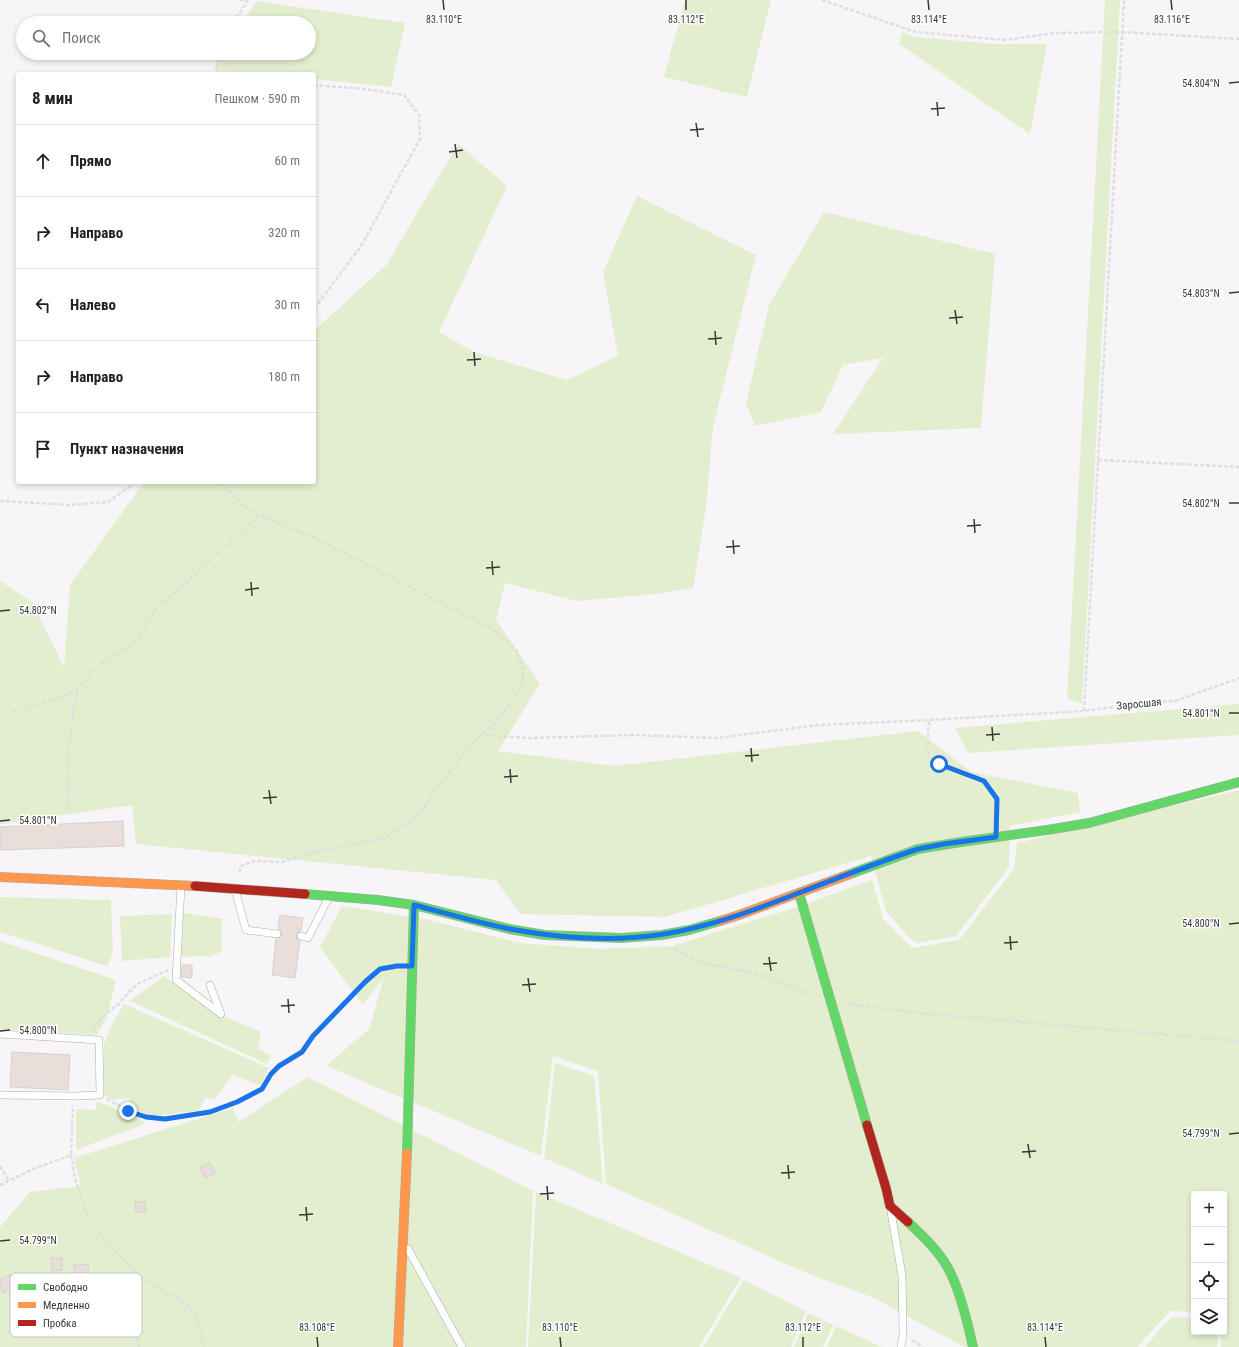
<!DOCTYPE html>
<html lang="ru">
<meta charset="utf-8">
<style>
:root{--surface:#fff;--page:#f6f6f6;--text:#222;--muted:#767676;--line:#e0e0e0}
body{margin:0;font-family:"Roboto Condensed",sans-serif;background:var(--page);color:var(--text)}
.controls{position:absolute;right:12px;bottom:12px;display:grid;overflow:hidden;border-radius:4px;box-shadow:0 2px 6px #0003}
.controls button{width:36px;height:36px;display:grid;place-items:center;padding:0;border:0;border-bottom:1px solid var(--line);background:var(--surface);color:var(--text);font:20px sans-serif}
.stop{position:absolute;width:12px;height:12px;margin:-9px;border:3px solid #1a73e8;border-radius:50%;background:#fff}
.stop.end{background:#1a73e8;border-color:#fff;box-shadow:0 1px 4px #0008}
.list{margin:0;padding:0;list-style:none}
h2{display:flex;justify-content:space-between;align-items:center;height:52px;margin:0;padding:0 16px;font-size:17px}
h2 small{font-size:13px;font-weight:400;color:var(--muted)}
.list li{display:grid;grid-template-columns:26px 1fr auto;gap:12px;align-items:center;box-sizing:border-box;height:72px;padding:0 16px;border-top:1px solid var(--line)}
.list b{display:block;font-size:15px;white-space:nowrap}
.list em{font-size:13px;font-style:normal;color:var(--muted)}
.icon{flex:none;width:22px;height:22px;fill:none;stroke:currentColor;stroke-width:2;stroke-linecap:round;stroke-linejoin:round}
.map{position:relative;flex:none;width:1239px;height:1347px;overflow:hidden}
.search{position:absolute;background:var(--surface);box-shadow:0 2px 6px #0003;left:16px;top:16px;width:300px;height:44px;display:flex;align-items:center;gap:10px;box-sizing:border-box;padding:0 14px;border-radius:22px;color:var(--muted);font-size:15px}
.panel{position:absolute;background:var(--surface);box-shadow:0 2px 6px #0003;left:16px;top:72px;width:300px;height:412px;border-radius:4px}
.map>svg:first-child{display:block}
</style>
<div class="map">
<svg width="1239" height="1347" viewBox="0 0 1239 1347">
<rect width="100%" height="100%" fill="#f7f5f8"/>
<!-- green -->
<path fill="#e3eece" d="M685 0H771L747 97 664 77Z
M1105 0H1120L1082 703 1067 699Z
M256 1 405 23 391 87 314 79V74H256L213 70 223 53H309V23H242Z
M902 32 915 37 996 44H1047L1030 134 899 44Z
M458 144 507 186 439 332 474 352 567 380 618 356 603 272 637 196 756 255 713 427 706 508 693 588 656 594 577 601 505 583 496 620 540 684 498 751 615 766 918 731 971 772 1078 793 1080 812 1010 826 1009 867 956 936 918 943 910 939 886 911 871 856 665 917 520 914 496 880 136 844 132 805 0 824V581L32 602 64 667 70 585 144 482H314V331L387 264Z
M824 212 995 254 981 428 833 434 883 358 843 365 821 412 755 426 746 403 769 305Z
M1239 704V735L968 753 955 728Z
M1239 790V1347H1221L1222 1332H1224V1194H1194V1312L1170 1311 1137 1347H964L874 1298 809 1274 606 1184 598 1071 553 1056 541 1156 326 1066 369 1029 384 977 363 1005 320 947 342 906 424 919 520 943 600 949 672 946 800 906 872 880 883 919 912 948 959 940 1014 869 1017 843Z
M0 897 111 900 113 954 107 966 0 932Z
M183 913 222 919 221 952 211 956 181 957Z
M172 914 170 957 122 961 120 916Z
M0 941 116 980 107 1017 97 1035 0 1029Z
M164 976 211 1011 261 1032 258 1048 271 1056 267 1064 130 1001Z
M124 1004 269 1068 261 1086 232 1075 214 1100 205 1098 199 1111 150 1116 129 1106V1098L112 1100 103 1094 104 1044 111 1026Z
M555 1063 594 1076 603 1184 544 1158Z
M308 1077 533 1191 526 1347H0V1227L30 1192 81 1186 74 1158 233 1108 238 1122Z
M96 1102 101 1103 141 1119 145 1124 76 1150V1109L96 1110Z
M536 1192 741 1278 699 1347H528Z
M744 1280 806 1311 791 1347H703Z
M808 1313 833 1325 823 1347H794Z
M1171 1317 1194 1318V1332H1218L1217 1347H1145Z
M836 1326 882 1347H827Z"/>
<!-- building -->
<path fill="#e9deda" stroke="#d4d2d3" d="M123 821 124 846 0 850V827Z
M280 915 303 918 301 931 298 932 296 935 297 939 300 941 295 978 272 975 276 939 281 937 282 934 280 930 278 929Z
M182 965H192V978L181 977Z
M12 1052 70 1055 68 1090 10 1087Z
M210 1162 215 1173 205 1178 200 1167Z
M135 1202H145L146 1212H136Z
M51 1258H62V1270L52 1271Z
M88 1264 90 1307H77L74 1265Z
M12 1274 18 1287 3 1293 0 1286V1279Z"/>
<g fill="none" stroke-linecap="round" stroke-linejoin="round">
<defs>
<path id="lane" d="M181 886 176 980 221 1014 210 985
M235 890 246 930 277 934
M301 936 308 938 329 897
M0 1034 99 1040 100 1095 74 1096 0 1095
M891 1212 902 1275 903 1334 901 1347
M408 1249 462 1347"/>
<path id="fast" d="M850 874 918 849 961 842 1047 830 1089 823 1239 782
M799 893 867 1125
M305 894 378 900 414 905 509 929 545 935 621 938 662 935 689 930 720 921
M407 1153 414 905
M908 1222C924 1237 942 1254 951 1274 961 1295 968 1324 973 1347"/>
<path id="slow" d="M0 877 195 886
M720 921 739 915 850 874
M398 1347 407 1153"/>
<path id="jam" d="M195 886 305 894
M867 1125 886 1188 890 1206 908 1222"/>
</defs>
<!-- lane casing -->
<use href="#lane" stroke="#aeadaf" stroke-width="8"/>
<!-- fast casing -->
<use href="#fast" stroke="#aeadaf" stroke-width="10"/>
<!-- slow casing -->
<use href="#slow" stroke="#aeadaf" stroke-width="10"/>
<!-- jam casing -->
<use href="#jam" stroke="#aeadaf" stroke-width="10"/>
<!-- path -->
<path stroke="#dfdfe0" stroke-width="2.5" stroke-dasharray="4 2" stroke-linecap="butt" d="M240 0H248
M822 0 916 32 1005 40 1055 33 1122 32 1239 39
M233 23 248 0
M218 74 217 63 219 53
M314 85 365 89 404 95 419 115 420 139 361 246 314 309
M1098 460 1239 467
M220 482 244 506 259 515 315 538 492 629 517 651 523 669 522 688 492 726 480 735 463 755 435 791 419 815 385 838 313 852 282 862 254 861 241 866 239 874
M0 501 70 505 108 502 136 482
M13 711 60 698 78 688
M1084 711 1124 0
M480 735 530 738 633 735 717 738 819 725 929 720
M68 810 67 761 74 707 78 688 100 664 124 650 137 641 156 608 186 583 259 515
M996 822 997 799 984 781 933 763 927 747 929 720 1084 711 1141 703 1175 701 1239 678
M674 949 700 962 761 975 812 995
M848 1004 920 1013 1239 1041
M94 1031 93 1028 103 1016 119 1004 129 992 137 984 168 970
M107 1099 128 1111 145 1117 165 1119 211 1112 237 1102 262 1089 271 1074 279 1067 302 1052 313 1036 365 982 380 969 398 966
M71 1155 75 1178 88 1220 136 1273 160 1289 186 1303 197 1317 204 1347
M0 1166 9 1181
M0 1185 31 1170 71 1155 73 1105
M136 1273 131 1284 139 1347
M912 1340 923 1347"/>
<!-- lane -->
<use href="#lane" stroke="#fefefe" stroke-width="7"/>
<!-- fast -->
<use href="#fast" stroke="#63d668" stroke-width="9"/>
<!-- slow -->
<use href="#slow" stroke="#ff974d" stroke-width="9"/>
<!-- jam -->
<use href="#jam" stroke="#b3261e" stroke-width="9"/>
</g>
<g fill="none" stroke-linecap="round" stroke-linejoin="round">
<!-- route -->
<path stroke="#1a73e8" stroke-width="5" d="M128 1111 146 1117 165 1119 210 1112 237 1102 262 1089 271 1074 279 1066 302 1052 313 1036 365 982 380 969 397 966H412L414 905C446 913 478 923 510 929 559 938 615 942 664 934 708 927 749 912 791 896 833 880 875 863 918 849L944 844 996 837 997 799 984 781 939 764"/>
</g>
<!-- ticks -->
<path fill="none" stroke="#383739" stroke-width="1.5" d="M443 0 444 10M686 0V10M928 0 929 10M1171 0 1172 10M1229 83 1239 82M937 102 938 116M931 109 945 108M696 123 698 137M690 130 704 129M455 144 457 158M449 152 463 150M1229 293 1239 292M955 310 957 324M949 318 963 317M715 331 716 345M708 339 722 338M474 352 475 366M467 360 481 359M1229 503H1239M974 519 975 533M967 526 981 525M733 540 734 554M726 547 740 546M492 561 493 575M486 568 500 567M251 582 252 596M245 590 259 588M0 611 10 610M1229 713H1239M992 727 993 741M986 735 1000 734M751 748 752 762M745 756 759 755M510 769 511 783M504 777 518 776M269 790 271 804M263 798 277 797M0 821 10 820M1229 924 1239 923M1010 936 1011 950M1004 943 1018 942M769 957 771 971M763 964 777 963M528 978 530 992M522 985 536 984M288 999 289 1013M281 1006 295 1005M0 1031 10 1030M1229 1134 1239 1133M1028 1144 1030 1158M1022 1152 1036 1151M788 1165 789 1179M781 1173 795 1172M547 1186 548 1200M540 1194 554 1193M306 1207 307 1221M299 1215 313 1214M0 1241 10 1240M317 1337 318 1347M560 1337 561 1347M803 1337V1347M1045 1337 1046 1347"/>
<g text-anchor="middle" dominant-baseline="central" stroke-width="3" stroke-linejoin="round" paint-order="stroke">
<!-- street labels -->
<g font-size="11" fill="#383739" stroke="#fff">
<text transform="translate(1139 704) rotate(-6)">Заросшая</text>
</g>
</g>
<!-- legend -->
<rect x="10" y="1273" width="132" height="64" rx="6" fill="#fff" stroke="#c3c3c4" stroke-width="1"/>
<rect x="18" y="1284" width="18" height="6" fill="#63d668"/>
<rect x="18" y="1302" width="18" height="6" fill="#ff974d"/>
<rect x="18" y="1320" width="18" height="6" fill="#b3261e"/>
<g font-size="11" fill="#383739">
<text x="43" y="1291">Свободно</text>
<text x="43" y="1309">Медленно</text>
<text x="43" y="1327">Пробка</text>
</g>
<g font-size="10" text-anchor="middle" fill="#383739" stroke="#fff" stroke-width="3" stroke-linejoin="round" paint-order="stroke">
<text x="444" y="23">83.110°E</text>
<text x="686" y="23">83.112°E</text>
<text x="929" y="23">83.114°E</text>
<text x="1172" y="23">83.116°E</text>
<text x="1201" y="87">54.804°N</text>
<text x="1201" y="297">54.803°N</text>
<text x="1201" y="507">54.802°N</text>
<text x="38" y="614">54.802°N</text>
<text x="1201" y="717">54.801°N</text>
<text x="38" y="824">54.801°N</text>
<text x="1201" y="927">54.800°N</text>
<text x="38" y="1034">54.800°N</text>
<text x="1201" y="1137">54.799°N</text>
<text x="38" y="1244">54.799°N</text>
<text x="317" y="1331">83.108°E</text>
<text x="560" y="1331">83.110°E</text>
<text x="803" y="1331">83.112°E</text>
<text x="1045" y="1331">83.114°E</text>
</g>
</svg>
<div class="controls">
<button>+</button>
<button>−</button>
<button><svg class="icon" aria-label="locate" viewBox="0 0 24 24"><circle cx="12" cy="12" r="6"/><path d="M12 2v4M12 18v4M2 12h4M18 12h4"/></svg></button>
<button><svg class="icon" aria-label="layers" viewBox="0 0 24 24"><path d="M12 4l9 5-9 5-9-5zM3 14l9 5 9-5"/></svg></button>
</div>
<div class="stop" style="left:939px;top:764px"></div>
<div class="stop end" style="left:128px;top:1111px"></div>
<div class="search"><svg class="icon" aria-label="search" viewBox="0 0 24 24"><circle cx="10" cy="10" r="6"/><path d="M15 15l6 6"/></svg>Поиск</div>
<section class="panel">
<h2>8 мин<small>Пешком · 590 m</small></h2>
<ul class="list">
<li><svg class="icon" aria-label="ahead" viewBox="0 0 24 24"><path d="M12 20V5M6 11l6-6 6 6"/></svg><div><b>Прямо</b></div><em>60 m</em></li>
<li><svg class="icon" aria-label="right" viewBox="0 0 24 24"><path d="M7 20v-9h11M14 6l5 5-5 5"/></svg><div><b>Направо</b></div><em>320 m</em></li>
<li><svg class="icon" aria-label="left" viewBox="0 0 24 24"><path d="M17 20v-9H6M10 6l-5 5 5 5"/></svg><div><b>Налево</b></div><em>30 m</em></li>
<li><svg class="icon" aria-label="right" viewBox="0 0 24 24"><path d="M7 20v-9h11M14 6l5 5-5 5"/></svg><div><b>Направо</b></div><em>180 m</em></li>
<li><svg class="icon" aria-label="arrive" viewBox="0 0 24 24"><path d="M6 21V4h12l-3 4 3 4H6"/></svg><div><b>Пункт назначения</b></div></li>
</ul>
</section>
</div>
